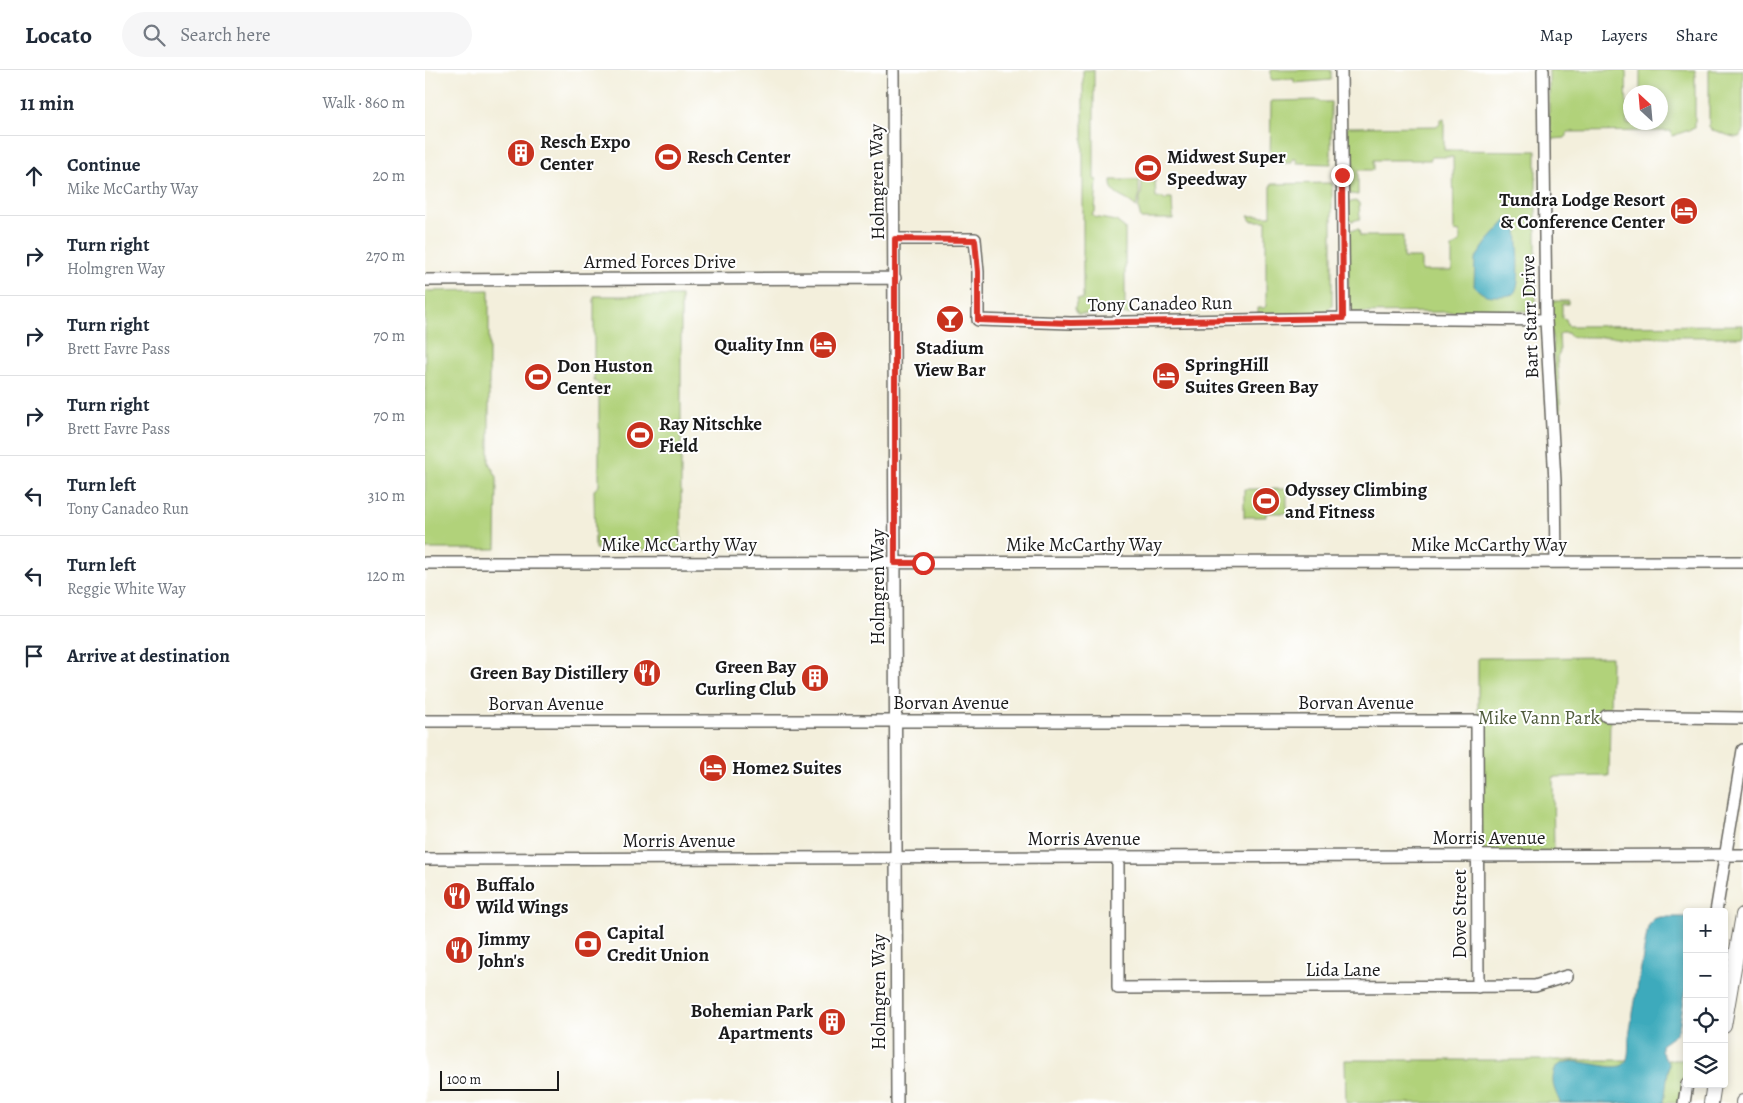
<!DOCTYPE html>
<meta charset="utf-8">
<style>
:root{--surface:#fff;--page:#f6f6f7;--text:#1f2937;--muted:#747a83;--line:#e0e1e3}
body{margin:0;font-family:Alegreya,serif;background:var(--page);color:var(--text)}
.controls{position:absolute;right:15px;bottom:15px;display:grid;overflow:hidden;border-radius:5px;box-shadow:0 2px 8px #0003}
.controls button{width:45px;height:45px;display:grid;place-items:center;padding:0;border:0;border-bottom:1px solid var(--line);background:var(--surface);color:var(--text);font:25px sans-serif}
.compass{position:absolute;left:1198px;top:15px;width:45px;height:45px;border-radius:50%;background:var(--surface);box-shadow:0 2px 8px #0003;rotate:334deg}
.scale{position:absolute;left:15px;bottom:12px;width:119px;box-sizing:border-box;padding-left:5px;border:2px solid #1c1c1c;border-top:0;font-size:14px;line-height:18px;white-space:nowrap;color:#1c1c1c;-webkit-text-stroke:4px #fff;paint-order:stroke}
.stop{position:absolute;width:15px;height:15px;margin:-11px;border:4px solid #d93025;border-radius:50%;background:#fff}
.stop.end{background:#d93025;border-color:#fff;box-shadow:0 1px 5px #0008}
.list{margin:0;padding:0;list-style:none}
h2{display:flex;justify-content:space-between;align-items:center;height:65px;margin:0;padding:0 20px;font-size:21px}
h2 small{font-size:16px;font-weight:400;color:var(--muted)}
.list li{display:grid;grid-template-columns:32px 1fr auto;gap:15px;align-items:center;box-sizing:border-box;height:80px;padding:0 20px;border-top:1px solid var(--line)}
.list b{display:block;font-size:19px;white-space:nowrap}
.list p{margin:0;font-size:16px;white-space:nowrap;color:var(--muted)}
.list em{font-size:16px;font-style:normal;color:var(--muted)}
.icon{flex:none;width:28px;height:28px;fill:none;stroke:currentColor;stroke-width:2;stroke-linecap:round;stroke-linejoin:round}
.map{position:relative;flex:none;width:1318px;height:1033px;overflow:hidden}
header{display:flex;align-items:center;gap:30px;box-sizing:border-box;height:70px;padding:0 25px;background:var(--surface);border-bottom:1px solid var(--line)}
header strong{font-size:24px}
nav{display:flex;gap:28px;margin-inline-start:auto;font-size:18px}
.search{width:350px;height:45px;background:var(--page);display:flex;align-items:center;gap:12px;box-sizing:border-box;padding:0 18px;border-radius:28px;color:var(--muted);font-size:19px}
main{display:flex}
aside{flex:1;background:var(--surface)}
.map>svg:first-child{display:block}
</style>
<header>
<strong>Locato</strong>
<div class="search"><svg class="icon" aria-label="search" viewBox="0 0 24 24"><circle cx="10" cy="10" r="6"/><path d="M15 15l6 6"/></svg>Search here</div>
<nav><a>Map</a><a>Layers</a><a>Share</a></nav>
</header>
<main>
<aside>
<h2>11 min<small>Walk · 860 m</small></h2>
<ul class="list">
<li><svg class="icon" aria-label="ahead" viewBox="0 0 24 24"><path d="M12 20V5M6 11l6-6 6 6"/></svg><div><b>Continue</b><p>Mike McCarthy Way</p></div><em>20 m</em></li>
<li><svg class="icon" aria-label="right" viewBox="0 0 24 24"><path d="M7 20v-9h11M14 6l5 5-5 5"/></svg><div><b>Turn right</b><p>Holmgren Way</p></div><em>270 m</em></li>
<li><svg class="icon" aria-label="right" viewBox="0 0 24 24"><path d="M7 20v-9h11M14 6l5 5-5 5"/></svg><div><b>Turn right</b><p>Brett Favre Pass</p></div><em>70 m</em></li>
<li><svg class="icon" aria-label="right" viewBox="0 0 24 24"><path d="M7 20v-9h11M14 6l5 5-5 5"/></svg><div><b>Turn right</b><p>Brett Favre Pass</p></div><em>70 m</em></li>
<li><svg class="icon" aria-label="left" viewBox="0 0 24 24"><path d="M17 20v-9H6M10 6l-5 5 5 5"/></svg><div><b>Turn left</b><p>Tony Canadeo Run</p></div><em>310 m</em></li>
<li><svg class="icon" aria-label="left" viewBox="0 0 24 24"><path d="M17 20v-9H6M10 6l-5 5 5 5"/></svg><div><b>Turn left</b><p>Reggie White Way</p></div><em>120 m</em></li>
<li><svg class="icon" aria-label="arrive" viewBox="0 0 24 24"><path d="M6 21V4h12l-3 4 3 4H6"/></svg><div><b>Arrive at destination</b></div></li>
</ul>
</aside>
<div class="map">
<svg width="1318" height="1033" viewBox="0 0 1318 1033">
<rect width="100%" height="100%" fill="#fff"/>
<filter id="ink" filterUnits="userSpaceOnUse"><feTurbulence type="fractalNoise" baseFrequency=".02" numOctaves="2"/><feDisplacementMap in="SourceGraphic" scale="10" xChannelSelector="R" yChannelSelector="G"/><feConvolveMatrix kernelMatrix="1 2 1 2 8 2 1 2 1" color-interpolation-filters="sRGB"/></filter>
<filter id="wash" filterUnits="userSpaceOnUse"><feTurbulence type="fractalNoise" baseFrequency=".0096" numOctaves="4" result="noise"/><feDisplacementMap in="SourceGraphic" scale="20" xChannelSelector="R" yChannelSelector="G"/><feGaussianBlur stdDeviation="1.12" result="paint"/><feColorMatrix in="noise" values="0 0 0 0 0 0 0 0 0 0 0 0 0 0 0 0 0 1.4 0 .05"/><feComposite in="paint" operator="in"/></filter>
<g filter="url(#wash)">
<rect width="100%" height="100%" fill="#f3efdc"/>
<!-- green -->
<path fill="#b1d27a" stroke="#66774b" d="M658 0H669V109L672 110 670 142 667 144 669 147 691 151 700 158V236H706V244H653L650 238 652 229H658Z
M846 0H906V10L869 13V9L846 10Z
M1124 0H1201L1202 54 1236 52V22H1215V0H1270V58L1247 66 1246 61 1142 62V66L1140 68 1128 69 1124 66Z
M1284 0H1318V61L1314 67C1304 68 1296 61 1286 60L1284 57Z
M894 30 895 32H906V94L872 93 871 89H867V93H845L846 31Z
M1015 49H1019V80L1111 81V235L1105 241 930 243 923 238 924 160 934 159 935 166H978V188H996V201H1027V178L1035 172V162L1029 161 1028 87H1006V90H949V100H933V125L926 124 922 117V57L1013 56 1015 54Z
M686 110H714V127L711 137C700 125 685 128 686 110Z
M717 110H730L731 128H739V130H741L742 128H747L748 149H716L713 138 716 124Z
M907 113V236L898 243 833 244V238H839L841 236V151H826L823 146H846V114Z
M930 131 934 133 935 149 927 151 922 148 923 133Z
M64 220V393L72 407 71 479H0V221Z
M169 226H256V480L170 479 169 420 174 416V314L169 311Z
M1128 231H1143V234H1137V248L1141 249 1143 256 1318 255V267H1150L1145 266 1143 263H1137L1134 265 1135 282 1132 287 1136 343 1132 345 1125 233Z
M819 419H862V443H841V447H819Z
M1186 587 1184 706 1128 707 1129 786H1053V588Z
M920 990H1262V1014L1259 1033H921Z"/>
<!-- water -->
<path fill="#3daabc" stroke="#2c636c" d="M1087 149 1090 150 1092 155C1092 168 1098 217 1088 224 1084 226 1078 226 1073 226 1062 226 1057 225 1049 216L1050 189 1062 172 1082 150Z
M1235 847H1262V914L1254 958 1250 965 1236 975V981L1244 994 1239 1033H1135C1133 1026 1128 1019 1128 1011 1127 971 1189 1008 1200 993 1205 986 1203 974 1204 966L1223 857 1228 849Z"/>
</g>
<g filter="url(#ink)">
<g fill="none" stroke-linecap="round" stroke-linejoin="round">
<defs>
<path id="minor" d="M468 0 472 1033
M916 0 919 248
M1118 0 1121 250 1130 411 1131 492
M470 169H550L553 202V250L646 253 919 248 1121 250
M0 210 470 208
M0 493 1318 492
M1181 646 1318 648
M0 651H1052L1053 917
M693 787V918L1110 916 1142 906
M0 789 1318 785
M1291 842 1318 680
M1259 1033 1262 1014"/>
<path id="major" d="M1299 956 1318 845
M1286 1033 1289 1014
M1318 1033V1032"/>
</defs>
<!-- minor casing -->
<use href="#minor" stroke="#67665f" stroke-width="14"/>
<!-- major casing -->
<use href="#major" stroke="#67665f" stroke-width="16"/>
<!-- minor -->
<use href="#minor" stroke="#fff" stroke-width="11"/>
<!-- major -->
<use href="#major" stroke="#fff" stroke-width="14"/>
</g>
</g>
<g fill="none" stroke-linecap="round" stroke-linejoin="round" filter="url(#ink)">
<!-- route -->
<path stroke="#d93025" stroke-width="6" d="M498 493H470V169L550 170 553 202V250L646 253 918 248 917 105"/>
</g>
<!-- icons -->
<defs>
<symbol id="building-disc" viewBox="-11 -11 22 22"><circle r="9.5" fill="#c8321e" stroke="#fff"/><path d="M-4-6H4V6H1V3H-1V6H-4ZM-2.5-4.3h1.7v1.8h-1.7ZM.8-4.3h1.7v1.8H.8ZM-2.5-1h1.7V.8h-1.7ZM.8-1h1.7V.8H.8Z" fill="#fff"/></symbol>
<symbol id="stadium-disc" viewBox="-11 -11 22 22"><circle r="9.5" fill="#c8321e" stroke="#fff"/><path d="M0-5a6.5 5 0 1 0 0 10a6.5 5 0 1 0 0-10ZM-3.5-1.8h7v3.6h-7Z" fill="#fff"/></symbol>
<symbol id="hotel-disc" viewBox="-11 -11 22 22"><circle r="9.5" fill="#c8321e" stroke="#fff"/><path d="M-6-4.5h1.5V1H6V5H4.5V3h-9V5H-6ZM-4 0a1.8 1.8 0 1 1 3.6 0ZM.5 0V-2.5h3Q6-2.5 6 0Z" fill="#fff"/></symbol>
<symbol id="bar-disc" viewBox="-11 -11 22 22"><circle r="9.5" fill="#c8321e" stroke="#fff"/><path d="M-6-5H6L.8 .8V4.5H3.5V6h-7V4.5H-.8V.8Z" fill="#fff"/></symbol>
<symbol id="restaurant-disc" viewBox="-11 -11 22 22"><circle r="9.5" fill="#c8321e" stroke="#fff"/><path d="M-5-6h1v4h1v-4h1v4h1v-4h1v5L-1.5 .5V6h-2V.5L-5-1ZM5-6V6H3V1.5H1.5Q1.5-4 5-6Z" fill="#fff"/></symbol>
<symbol id="bank-disc" viewBox="-11 -11 22 22"><circle r="9.5" fill="#c8321e" stroke="#fff"/><path d="M-6-4H6V4H-6ZM0-2.3a2.3 2.3 0 1 0 0 4.6a2.3 2.3 0 1 0 0-4.6Z" fill="#fff"/></symbol>
</defs>
<g fill-rule="evenodd">
<use href="#building-disc" x="80" y="67" width="32" height="32"/>
<use href="#stadium-disc" x="227" y="71" width="32" height="32"/>
<use href="#stadium-disc" x="707" y="82" width="32" height="32"/>
<use href="#hotel-disc" x="1243" y="125" width="32" height="32"/>
<use href="#bar-disc" x="509" y="233" width="32" height="32"/>
<use href="#hotel-disc" x="382" y="259" width="32" height="32"/>
<use href="#hotel-disc" x="725" y="290" width="32" height="32"/>
<use href="#stadium-disc" x="97" y="291" width="32" height="32"/>
<use href="#stadium-disc" x="199" y="349" width="32" height="32"/>
<use href="#stadium-disc" x="825" y="415" width="32" height="32"/>
<use href="#restaurant-disc" x="206" y="587" width="32" height="32"/>
<use href="#building-disc" x="374" y="592" width="32" height="32"/>
<use href="#hotel-disc" x="272" y="682" width="32" height="32"/>
<use href="#restaurant-disc" x="16" y="810" width="32" height="32"/>
<use href="#bank-disc" x="147" y="858" width="32" height="32"/>
<use href="#restaurant-disc" x="18" y="864" width="32" height="32"/>
<use href="#building-disc" x="391" y="936" width="32" height="32"/>
</g>
<g text-anchor="middle" dominant-baseline="central" stroke-width="4" stroke-linejoin="round" paint-order="stroke">
<!-- poi labels -->
<g font-size="19" font-weight="bold" fill="#1c1c1c" stroke="#fff" text-anchor="start">
<text x="115" y="72">Resch Expo<tspan x="115" dy="22">Center</tspan></text>
<text x="262" y="87">Resch Center</text>
<text x="742" y="87">Midwest Super<tspan x="742" dy="22">Speedway</tspan></text>
<text x="1240" y="130" text-anchor="end">Tundra Lodge Resort<tspan x="1240" dy="22">&amp; Conference Center</tspan></text>
<text x="379" y="275" text-anchor="end">Quality Inn</text>
<text x="525" y="278" text-anchor="middle">Stadium<tspan x="525" dy="22">View Bar</tspan></text>
<text x="760" y="295">SpringHill<tspan x="760" dy="22">Suites Green Bay</tspan></text>
<text x="132" y="296">Don Huston<tspan x="132" dy="22">Center</tspan></text>
<text x="234" y="354">Ray Nitschke<tspan x="234" dy="22">Field</tspan></text>
<text x="860" y="420">Odyssey Climbing<tspan x="860" dy="22">and Fitness</tspan></text>
<text x="371" y="597" text-anchor="end">Green Bay<tspan x="371" dy="22">Curling Club</tspan></text>
<text x="203" y="603" text-anchor="end">Green Bay Distillery</text>
<text x="307" y="698">Home2 Suites</text>
<text x="51" y="815">Buffalo<tspan x="51" dy="22">Wild Wings</tspan></text>
<text x="182" y="863">Capital<tspan x="182" dy="22">Credit Union</tspan></text>
<text x="53" y="869">Jimmy<tspan x="53" dy="22">John's</tspan></text>
<text x="388" y="941" text-anchor="end">Bohemian Park<tspan x="388" dy="22">Apartments</tspan></text>
</g>
<!-- street labels -->
<g font-size="19" fill="#1c1c1c" stroke="#fff">
<text transform="translate(452 112) rotate(-91)">Holmgren Way</text>
<text x="235" y="192">Armed Forces Drive</text>
<text transform="translate(735 234) rotate(-1)">Tony Canadeo Run</text>
<text transform="translate(1105 247) rotate(-92)">Bart Starr Drive</text>
<text x="254" y="475">Mike McCarthy Way</text>
<text x="659" y="475">Mike McCarthy Way</text>
<text x="1064" y="475">Mike McCarthy Way</text>
<text transform="translate(453 517) rotate(-90)">Holmgren Way</text>
<text x="526" y="633">Borvan Avenue</text>
<text x="931" y="633">Borvan Avenue</text>
<text x="121" y="634">Borvan Avenue</text>
<text x="1064" y="768">Morris Avenue</text>
<text x="659" y="769">Morris Avenue</text>
<text x="254" y="771">Morris Avenue</text>
<text transform="translate(1035 844) rotate(-90)">Dove Street</text>
<text x="918" y="900">Lida Lane</text>
<text transform="translate(454 922) rotate(-90)">Holmgren Way</text>
</g>
<!-- park labels -->
<g font-size="19" fill="#505c3d" stroke="#fff">
<text x="1114" y="648">Mike Vann Park</text>
</g>
</g>
</svg>
<div class="controls">
<button>+</button>
<button>−</button>
<button><svg class="icon" aria-label="locate" viewBox="0 0 24 24"><circle cx="12" cy="12" r="6"/><path d="M12 2v4M12 18v4M2 12h4M18 12h4"/></svg></button>
<button><svg class="icon" aria-label="layers" viewBox="0 0 24 24"><path d="M12 4l9 5-9 5-9-5zM3 14l9 5 9-5"/></svg></button>
</div>
<svg class="compass" viewBox="-18 -18 36 36"><path d="M0-13l5 13h-10z" fill="#e53935"/><path d="M0 13l5-13h-10z" fill="#747a83"/></svg>
<div class="scale">100 m</div>
<div class="stop" style="left:498px;top:493px"></div>
<div class="stop end" style="left:917px;top:105px"></div>
</div>
</main>
